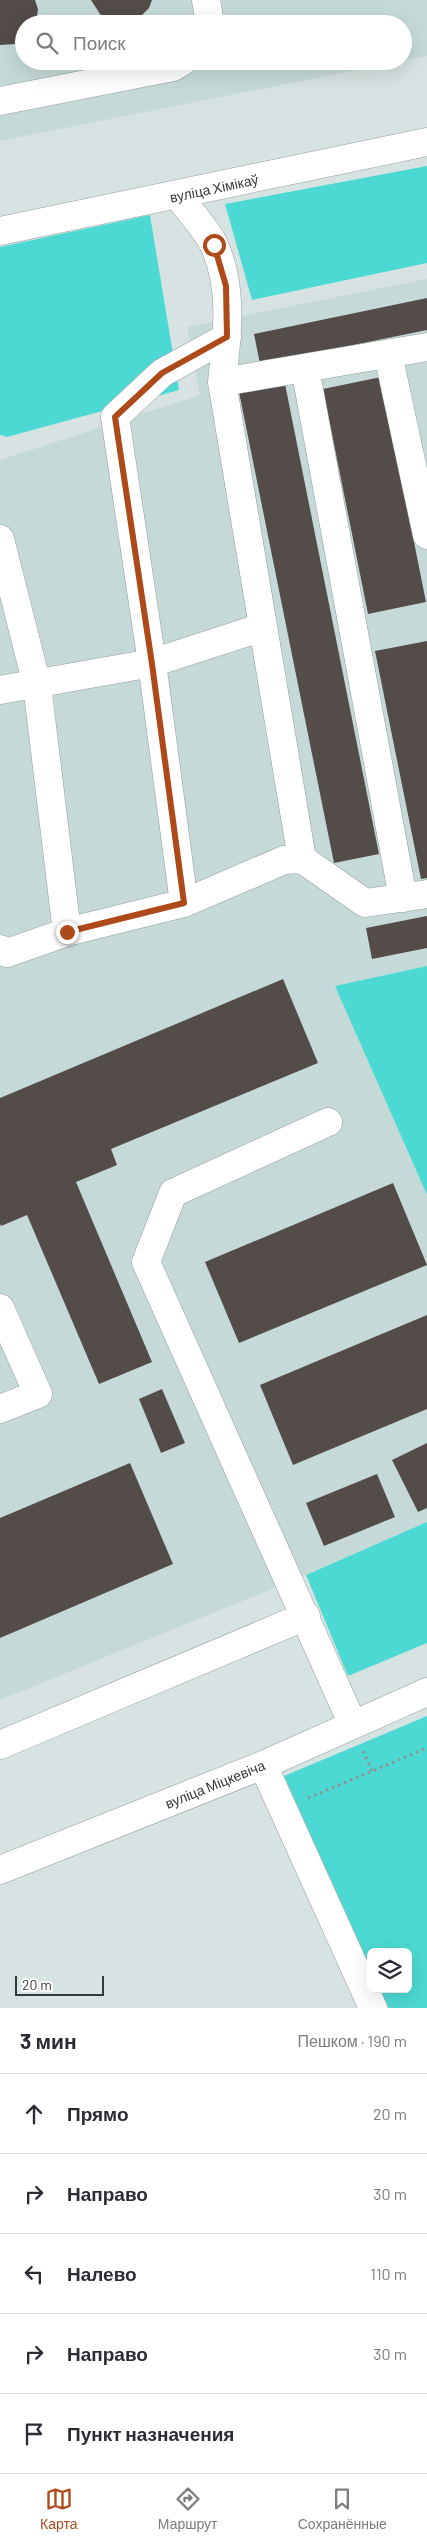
<!DOCTYPE html>
<html lang="ru">
<meta charset="utf-8">
<style>
:root{--surface:#fff;--page:#f2f2f3;--text:#2b2b33;--muted:#7c7c81;--line:#e1e1e2;--accent:#ae4919}
body{margin:0;font-family:Barlow,sans-serif;background:var(--page);color:var(--text)}
.controls{position:absolute;right:15px;bottom:15px;display:grid;overflow:hidden;border-radius:8px;box-shadow:0 5px 20px #0002}
.controls button{width:45px;height:45px;display:grid;place-items:center;padding:0;border:0;border-bottom:1px solid var(--line);background:var(--surface);color:var(--text);font:25px sans-serif}
.scale{position:absolute;left:15px;bottom:12px;width:89px;box-sizing:border-box;padding-left:5px;border:2px solid #343838;border-top:0;font-size:14px;line-height:18px;white-space:nowrap;color:#343838;-webkit-text-stroke:4px #fff;paint-order:stroke}
.stop{position:absolute;width:15px;height:15px;margin:-11px;border:4px solid #ae4919;border-radius:50%;background:#fff}
.stop.end{background:#ae4919;border-color:#fff;box-shadow:0 1px 5px #0008}
.list{margin:0;padding:0;list-style:none}
h2{display:flex;justify-content:space-between;align-items:center;height:65px;margin:0;padding:0 20px;font-size:21px}
h2 small{font-size:16px;font-weight:400;color:var(--muted)}
.list li{display:grid;grid-template-columns:32px 1fr auto;gap:15px;align-items:center;box-sizing:border-box;height:80px;padding:0 20px;border-top:1px solid var(--line)}
.list b{display:block;font-size:19px;white-space:nowrap}
.list em{font-size:16px;font-style:normal;color:var(--muted)}
.icon{flex:none;width:28px;height:28px;fill:none;stroke:currentColor;stroke-width:2;stroke-linecap:round;stroke-linejoin:round}
.map{position:relative;flex:none;width:427px;height:2008px;overflow:hidden}
.search{position:absolute;background:var(--surface);box-shadow:0 5px 20px #0002;left:15px;right:15px;top:15px;height:55px;display:flex;align-items:center;gap:12px;box-sizing:border-box;padding:0 18px;border-radius:28px;color:var(--muted);font-size:19px}
.sheet{height:465px;background:var(--surface)}
nav{display:flex;justify-content:space-around;align-items:center;box-sizing:border-box;height:70px;border-top:1px solid var(--line);background:var(--surface);font-size:14px;color:var(--muted)}
nav a{display:grid;justify-items:center;gap:2px}
nav .on{color:var(--accent)}
.map>svg:first-child{display:block}
</style>
<div class="map">
<svg width="427" height="2008" viewBox="0 0 427 2008">
<rect width="100%" height="100%" fill="#d7e3e2"/>
<!-- built -->
<path fill="#c5dad8" d="M0 0H427V56L403 61V24H24V61H402L0 141Z
M427 279V966L335 986 427 1195V1522L306 1575 0 1700V460L200 395 187 327Z"/>
<!-- green -->
<path fill="#4dd9d3" d="M427 166V263L252 300 225 204Z
M150 215 179 390 7 437 0 435V247Z
M427 966V1195L335 986Z
M427 1522V1643L348 1676 306 1575Z
M427 1716V2008H389L380 1989H408V1952H371V1969L284 1776Z"/>
<!-- building -->
<path fill="#544c49" d="M0 0H35L38 9 36 24H24V40L16 44 0 45Z
M91 0H152L149 8 141 16 131 21 120 23 109 20 100 14Z
M427 298V330L260 364 254 334Z
M381 377 426 602 368 614 323 389Z
M285 384 379 854 334 863 239 392Z
M427 641V878L421 879 375 651Z
M427 916V948L372 959 366 928Z
M283 979 318 1063 111 1149 117 1165 76 1182 152 1362 99 1384 27 1215 1 1226 0 1224V1098Z
M393 1183 427 1265 239 1343 205 1262Z
M427 1315V1409L293 1465 260 1385Z
M162 1389 185 1443 161 1453 139 1399Z
M427 1443V1508L418 1512 392 1460Z
M130 1463 173 1564 0 1638V1518Z
M377 1474 395 1517 324 1546 306 1503Z"/>
<g fill="none" stroke-linecap="round" stroke-linejoin="round">
<defs>
<path id="minor" d="M206 0 210 24
M0 101 173 67 183 61
M178 196C189 211 206 228 214 245 234 288 227 338 222 382L302 859
M0 231 427 142
M388 354 427 535
M305 368 403 898
M222 382 427 347
M0 539 37 685 67 932
M0 690 152 663 263 627
M184 903 152 663 115 417 162 373 227 337
M0 949 7 953 67 932 184 903 284 860 302 859 365 903 427 894
M328 1122 173 1193 146 1262 353 1725
M0 1308 38 1394 0 1409
M0 1745 306 1616
M263 1765 373 2008
M0 1870 263 1765 427 1692"/>
</defs>
<!-- minor casing -->
<use href="#minor" stroke="#929d9c" stroke-width="29"/>
<!-- path -->
<path stroke="#8c9594" stroke-width="3" stroke-dasharray="2.5 4" stroke-linecap="butt" d="M363 1751 372 1771
M308 1798 427 1748"/>
<!-- minor -->
<use href="#minor" stroke="#fff" stroke-width="28"/>
</g>
<g fill="none" stroke-linecap="round" stroke-linejoin="round">
<!-- route -->
<path stroke="#ae4919" stroke-width="6" d="M67 932 184 903 152 664 115 417 162 373 227 337 226 286 214 245"/>
</g>
<g text-anchor="middle" dominant-baseline="central" stroke-width="5" stroke-linejoin="round" paint-order="stroke">
<!-- street labels -->
<g font-size="14" fill="#343838" stroke="#fff">
<text transform="translate(214 188) rotate(-12)">вуліца Хімікаў</text>
<text transform="translate(215 1784) rotate(-22)">вуліца Міцкевіча</text>
</g>
</g>
</svg>
<div class="controls">
<button><svg class="icon" aria-label="layers" viewBox="0 0 24 24"><path d="M12 4l9 5-9 5-9-5zM3 14l9 5 9-5"/></svg></button>
</div>
<div class="scale">20 m</div>
<div class="stop" style="left:214px;top:245px"></div>
<div class="stop end" style="left:67px;top:932px"></div>
<div class="search"><svg class="icon" aria-label="search" viewBox="0 0 24 24"><circle cx="10" cy="10" r="6"/><path d="M15 15l6 6"/></svg>Поиск</div>
</div>
<section class="sheet">
<h2>3 мин<small>Пешком · 190 m</small></h2>
<ul class="list">
<li><svg class="icon" aria-label="ahead" viewBox="0 0 24 24"><path d="M12 20V5M6 11l6-6 6 6"/></svg><div><b>Прямо</b></div><em>20 m</em></li>
<li><svg class="icon" aria-label="right" viewBox="0 0 24 24"><path d="M7 20v-9h11M14 6l5 5-5 5"/></svg><div><b>Направо</b></div><em>30 m</em></li>
<li><svg class="icon" aria-label="left" viewBox="0 0 24 24"><path d="M17 20v-9H6M10 6l-5 5 5 5"/></svg><div><b>Налево</b></div><em>110 m</em></li>
<li><svg class="icon" aria-label="right" viewBox="0 0 24 24"><path d="M7 20v-9h11M14 6l5 5-5 5"/></svg><div><b>Направо</b></div><em>30 m</em></li>
<li><svg class="icon" aria-label="arrive" viewBox="0 0 24 24"><path d="M6 21V4h12l-3 4 3 4H6"/></svg><div><b>Пункт назначения</b></div></li>
</ul>
</section>
<nav>
<a class="on"><svg class="icon" aria-label="map" viewBox="0 0 24 24"><path d="M3 6l6-2 6 2 6-2v14l-6 2-6-2-6 2zM9 4v14M15 6v14"/></svg>Карта</a>
<a><svg class="icon" aria-label="directions" viewBox="0 0 24 24"><path d="M12 3l9 9-9 9-9-9zM9 14v-3h6M13 9l2 2-2 2"/></svg>Маршрут</a>
<a><svg class="icon" aria-label="saved" viewBox="0 0 24 24"><path d="M7 4h10v16l-5-4-5 4z"/></svg>Сохранённые</a>
</nav>
